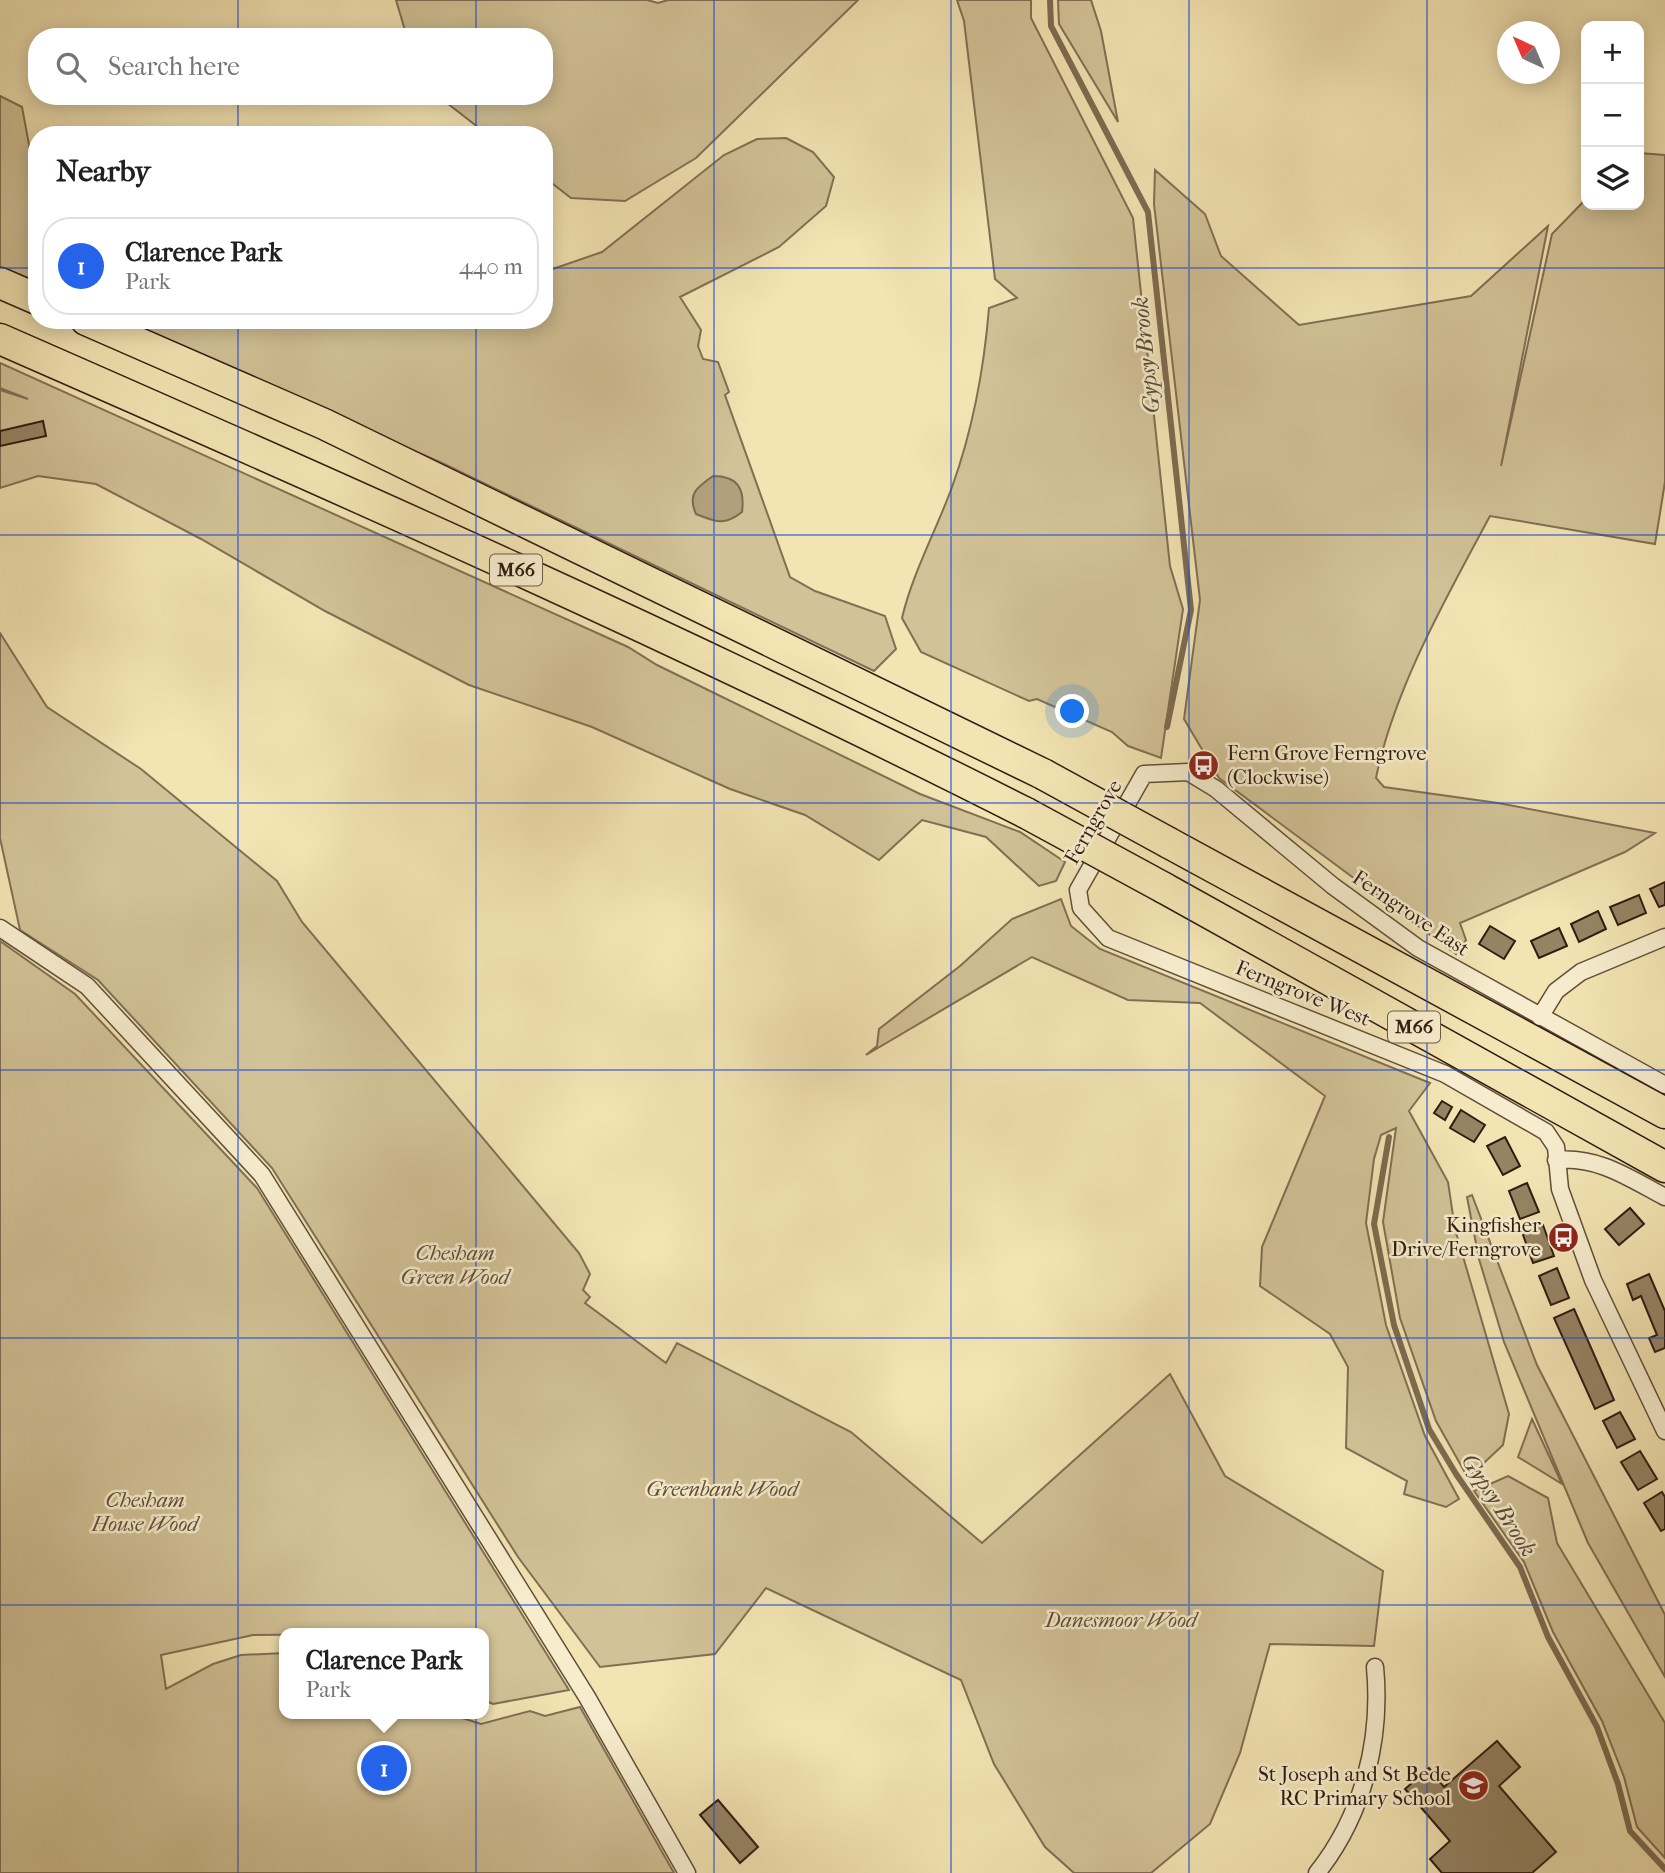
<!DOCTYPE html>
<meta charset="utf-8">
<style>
:root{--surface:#fff;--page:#f6f6f6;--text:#202124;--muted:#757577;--line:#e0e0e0;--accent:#2563eb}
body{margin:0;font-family:"IM FELL French Canon",serif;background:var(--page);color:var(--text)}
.controls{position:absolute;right:21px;top:21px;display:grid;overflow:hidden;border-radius:14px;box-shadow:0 4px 18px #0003}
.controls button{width:63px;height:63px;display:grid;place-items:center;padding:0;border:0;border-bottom:2px solid var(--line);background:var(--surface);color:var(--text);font:35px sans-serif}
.compass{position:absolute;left:1497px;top:21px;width:63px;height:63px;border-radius:50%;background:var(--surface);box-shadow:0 4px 18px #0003;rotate:316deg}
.you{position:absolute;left:1073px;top:712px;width:24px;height:24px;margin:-18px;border:5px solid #fff;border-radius:50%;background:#1a73e8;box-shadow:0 0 0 10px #1a73e833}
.badge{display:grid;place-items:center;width:46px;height:46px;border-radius:50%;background:var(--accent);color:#fff;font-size:23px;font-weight:700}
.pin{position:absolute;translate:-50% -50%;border:4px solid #fff;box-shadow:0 2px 7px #0006}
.popup{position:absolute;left:279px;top:1628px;width:210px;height:91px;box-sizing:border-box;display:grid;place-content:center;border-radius:14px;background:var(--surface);filter:drop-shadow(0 2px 5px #0005);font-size:23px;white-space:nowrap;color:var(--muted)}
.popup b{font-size:26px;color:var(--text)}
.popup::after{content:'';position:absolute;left:50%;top:100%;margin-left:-14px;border:14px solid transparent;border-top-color:var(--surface)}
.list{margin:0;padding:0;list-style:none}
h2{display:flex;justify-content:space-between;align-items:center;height:91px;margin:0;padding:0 28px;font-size:30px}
h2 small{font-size:23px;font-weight:400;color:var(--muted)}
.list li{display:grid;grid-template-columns:46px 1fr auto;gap:21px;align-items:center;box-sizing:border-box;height:98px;margin:0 14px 14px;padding:0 14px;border:2px solid var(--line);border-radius:28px}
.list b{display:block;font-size:26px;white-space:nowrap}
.list p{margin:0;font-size:23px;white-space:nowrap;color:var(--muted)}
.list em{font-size:23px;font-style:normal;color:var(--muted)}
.icon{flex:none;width:38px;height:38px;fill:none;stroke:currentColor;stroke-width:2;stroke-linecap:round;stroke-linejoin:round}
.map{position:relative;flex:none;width:1665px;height:1873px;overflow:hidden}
.search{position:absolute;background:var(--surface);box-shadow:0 4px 18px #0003;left:28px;top:28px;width:525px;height:77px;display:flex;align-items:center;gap:18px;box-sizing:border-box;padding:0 24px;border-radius:28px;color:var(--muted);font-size:26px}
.panel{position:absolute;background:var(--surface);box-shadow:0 4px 18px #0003;left:28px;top:126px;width:525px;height:203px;border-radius:28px}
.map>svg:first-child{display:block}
</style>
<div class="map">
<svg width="1665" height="1873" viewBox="0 0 1665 1873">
<rect width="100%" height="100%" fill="#f3e4b3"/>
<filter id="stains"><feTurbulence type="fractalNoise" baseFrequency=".00286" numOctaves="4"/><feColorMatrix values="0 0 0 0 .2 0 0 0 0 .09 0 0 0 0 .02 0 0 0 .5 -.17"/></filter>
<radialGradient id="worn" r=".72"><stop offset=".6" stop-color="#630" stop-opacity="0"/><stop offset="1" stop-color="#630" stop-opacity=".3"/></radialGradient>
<!-- green -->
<path fill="#d2c297" stroke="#816f53" stroke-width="2" d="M396 0H647L658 3 668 0H858L696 158 625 201 571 198 544 177V135H488L438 96H544V37H407Z
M957 0H1031V18L1133 218 1170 566 1183 609 1161 758 1128 746 1112 732 1037 699 1029 701 921 652 902 618C913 572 936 531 952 487 973 429 984 369 989 308L1017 298 995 279 964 21Z
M1058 0H1091L1101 31 1118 122 1059 24Z
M0 96 22 107 30 150 37 158V285L0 269Z
M786 138 813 152 834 177 826 206 779 247 680 297 701 330 698 346 703 359 718 362 729 392 725 395 790 577 815 591 885 616 896 649 874 671 442 463 116 320H331L340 326 367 320H544V272L602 252 724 155 757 139Z
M1639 153 1665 155V482L1655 544 1490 516C1447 596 1394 689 1376 778L1384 787 1498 803 1655 833 1625 852 1460 923 1466 940 1456 954 1219 778 1184 719 1200 600 1154 204 1155 170 1205 214 1221 256 1299 325 1471 296 1548 226 1501 466 1552 234 1586 199V205H1639Z
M0 363 628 647 657 665 920 794 1020 832 1065 862 1056 881 1039 886 986 837 922 820 879 860 805 815 730 789 592 727 469 685 325 611 201 539 96 484 38 476 0 488V390L28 399 0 388Z
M0 633 47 707 141 769 277 881 302 922 579 1253 590 1274 583 1290 590 1297 585 1303 666 1363 677 1343 851 1432 982 1543 1170 1374 1225 1476 1383 1571 1374 1646 1270 1644 1240 1753 1210 1824 1151 1873H1074L1045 1847 994 1764 961 1680 766 1588 715 1654 600 1667 518 1557 272 1168 98 980 20 930 0 838Z
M1061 899 1071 926 1100 949 1430 1083 1409 1111 1448 1182 1455 1229 1509 1414 1503 1445 1468 1478 1436 1421 1400 1318 1383 1222 1396 1128 1381 1135 1374 1159 1366 1223 1386 1325 1425 1436 1459 1499 1446 1507 1404 1494 1407 1481 1346 1448 1348 1367 1330 1334 1260 1286 1262 1247 1325 1096 1200 1003 1128 1000 1032 957 866 1055 877 1046 879 1029 960 966 1012 919Z
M0 941 75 994 257 1188 569 1690 493 1704 484 1700V1633L253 1635 161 1655 166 1689 213 1664 241 1655 284 1653V1714H450L481 1724 530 1711 545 1716 580 1707 674 1873H0Z
M1472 1195 1537 1365 1665 1615V1677L1588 1543 1504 1342 1479 1259 1467 1197Z
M1532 1419 1562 1484 1518 1457Z
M1508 1476 1548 1498 1557 1543 1665 1723V1858L1637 1827 1624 1777 1602 1721 1553 1632 1524 1562 1474 1491Z"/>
<!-- water -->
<path fill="#b1a07b" stroke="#7d6b50" stroke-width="2" d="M713 476C738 476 745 489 742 512 725 526 715 522 696 514 687 494 697 487 713 476Z"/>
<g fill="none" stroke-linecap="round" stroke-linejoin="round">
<!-- stream -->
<path stroke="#7d6b50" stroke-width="6" d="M1050 0 1051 26 1148 212 1191 610 1167 727
M1389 1137 1374 1224 1394 1325 1429 1429 1456 1474 1520 1567 1548 1637 1597 1727 1618 1784 1630 1831 1665 1869"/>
</g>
<!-- building -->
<path fill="#958464" stroke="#301c0f" stroke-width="2" d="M43 421 46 436 0 446V431Z
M1665 882V905L1659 907 1650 889Z
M1639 895 1646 913 1618 925 1610 907Z
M1598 911 1606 929 1579 942 1571 924Z
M1490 926 1515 941 1504 959 1479 944Z
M1559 928 1567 946 1539 958 1531 941Z
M1442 1101 1452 1107 1445 1120 1434 1113Z
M1461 1110 1485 1125 1474 1142 1450 1128Z
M1505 1137 1520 1166 1503 1175 1487 1146Z
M1527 1183 1539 1212 1520 1219 1509 1191Z
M1630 1208 1644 1224 1619 1245 1605 1229Z
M1543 1225 1554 1256 1533 1263 1522 1232Z
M1557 1268 1569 1298 1551 1305 1539 1276Z
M1649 1274 1665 1311V1348L1655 1352 1649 1338 1657 1335 1641 1296 1633 1300 1627 1284Z
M1574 1309 1614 1400 1595 1409 1554 1318Z
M1620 1412 1635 1439 1617 1448 1603 1421Z
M1640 1451 1657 1479 1638 1490 1621 1462Z
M1662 1492 1665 1497V1529L1661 1531 1644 1503Z
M1497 1741 1520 1767 1499 1786 1556 1852 1532 1873H1442L1430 1859 1450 1841 1405 1789 1429 1768 1444 1787Z
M718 1800 758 1847 740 1863 700 1815Z"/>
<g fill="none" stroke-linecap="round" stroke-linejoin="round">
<defs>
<path id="minor" d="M0 928 87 986 262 1175 587 1697 687 1873
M1540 1017 1556 991 1581 972 1665 937
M1665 1085 1418 948 1333 886 1216 789 1188 772 1144 774 1078 890 1081 908 1108 938 1445 1074 1546 1132 1556 1147 1560 1189 1593 1280 1665 1431
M1556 1160C1598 1156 1629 1178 1665 1197
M1317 1873C1363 1815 1382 1740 1375 1667"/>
<path id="motorway" d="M0 283 37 299
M86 320 324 424 1043 774
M0 339C345 490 690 643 1026 813
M1169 843 1665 1113
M1164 888 1665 1167"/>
</defs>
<!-- minor casing -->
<use href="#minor" stroke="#614e38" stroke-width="19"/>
<!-- motorway casing -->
<use href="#motorway" stroke="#301c0f" stroke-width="33"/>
<!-- minor -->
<use href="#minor" stroke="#f7edce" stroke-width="16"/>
<!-- motorway -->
<use href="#motorway" stroke="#f3e4b3" stroke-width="30"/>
<defs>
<path id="motorway-bridge" d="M1043 774 1169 843
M1026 813 1164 888"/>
</defs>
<!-- motorway-bridge casing -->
<use href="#motorway-bridge" stroke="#301c0f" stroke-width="33" stroke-linecap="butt"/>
<!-- motorway-bridge -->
<use href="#motorway-bridge" stroke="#f3e4b3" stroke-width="30"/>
</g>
<!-- grid -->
<path fill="none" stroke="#1d4ed8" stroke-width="2" stroke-opacity="0.55" d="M238 0V37M476 0V37M714 0V1873M951 0V1873M1189 0V1873M1427 0V1873M238 96V135M476 96V135M0 268H37M544 268H1665M238 320V1873M476 320V1873M0 535H1665M0 803H1665M0 1070H1665M0 1338H1665M0 1605H1665"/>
<!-- icons -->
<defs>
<symbol id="bus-disc" viewBox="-11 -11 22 22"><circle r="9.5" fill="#8f2418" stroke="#f7edce"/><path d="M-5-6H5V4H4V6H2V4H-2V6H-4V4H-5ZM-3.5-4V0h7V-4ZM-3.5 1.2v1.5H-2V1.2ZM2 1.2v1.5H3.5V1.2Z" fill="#fff"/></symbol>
<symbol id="school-disc" viewBox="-11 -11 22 22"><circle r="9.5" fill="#8f2418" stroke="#f7edce"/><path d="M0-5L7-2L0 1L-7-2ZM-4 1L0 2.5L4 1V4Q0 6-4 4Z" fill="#fff"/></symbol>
</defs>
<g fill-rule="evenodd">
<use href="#bus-disc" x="1186" y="748" width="35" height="35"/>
<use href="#bus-disc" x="1546" y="1220" width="35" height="35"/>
<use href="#school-disc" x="1456" y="1768" width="35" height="35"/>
</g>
<g text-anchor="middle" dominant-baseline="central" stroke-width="5" stroke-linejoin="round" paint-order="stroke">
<!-- shield labels -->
<g fill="#f7edce" stroke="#6c5b48" stroke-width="2">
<rect x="490" y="554.5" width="52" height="31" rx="5"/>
<rect x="1388" y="1011.5" width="52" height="31" rx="5"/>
</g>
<g font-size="19" font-weight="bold" fill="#301c0f">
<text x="516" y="570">M66</text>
<text x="1414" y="1027">M66</text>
</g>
<!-- poi labels -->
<g font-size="21" fill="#301c0f" stroke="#f7edce" text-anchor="end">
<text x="1227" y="753" text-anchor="start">Fern Grove Ferngrove<tspan x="1227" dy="24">(Clockwise)</tspan></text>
<text x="1541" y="1225">Kingfisher<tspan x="1541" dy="24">Drive/Ferngrove</tspan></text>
<text x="1451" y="1774">St Joseph and St Bede<tspan x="1451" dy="24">RC Primary School</tspan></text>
</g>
<!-- street labels -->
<g font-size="21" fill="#301c0f" stroke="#f7edce">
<text transform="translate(1093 822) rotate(-60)">Ferngrove</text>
<text transform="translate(1411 913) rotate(34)">Ferngrove East</text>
<text transform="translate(1303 993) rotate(22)">Ferngrove West</text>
</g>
<!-- park labels -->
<g font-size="21" font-style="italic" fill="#614e38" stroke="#f7edce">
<text x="455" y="1253">Chesham<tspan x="455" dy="24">Green Wood</tspan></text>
<text x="722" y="1489">Greenbank Wood</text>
<text x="145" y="1500">Chesham<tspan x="145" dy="24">House Wood</tspan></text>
<text x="1121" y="1620">Danesmoor Wood</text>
</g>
<!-- water labels -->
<g font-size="23" font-style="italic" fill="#5d4a35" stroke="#f7edce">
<text transform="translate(1146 355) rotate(-96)">Gypsy Brook</text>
<text transform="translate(1499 1505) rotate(57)">Gypsy Brook</text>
</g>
</g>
<rect width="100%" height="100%" filter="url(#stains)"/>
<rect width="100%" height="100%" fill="url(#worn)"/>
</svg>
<div class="controls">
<button>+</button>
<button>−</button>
<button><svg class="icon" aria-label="layers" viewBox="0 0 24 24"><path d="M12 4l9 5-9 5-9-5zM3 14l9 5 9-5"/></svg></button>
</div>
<svg class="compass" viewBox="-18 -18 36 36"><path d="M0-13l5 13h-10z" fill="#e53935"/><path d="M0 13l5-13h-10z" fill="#757577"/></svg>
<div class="you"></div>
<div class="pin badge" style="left:384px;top:1768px">1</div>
<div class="popup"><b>Clarence Park</b>Park</div>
<div class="search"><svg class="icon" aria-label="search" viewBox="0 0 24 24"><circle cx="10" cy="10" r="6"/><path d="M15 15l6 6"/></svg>Search here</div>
<section class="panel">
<h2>Nearby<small></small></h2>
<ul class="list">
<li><span class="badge">1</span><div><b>Clarence Park</b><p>Park</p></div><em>440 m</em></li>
</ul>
</section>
</div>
